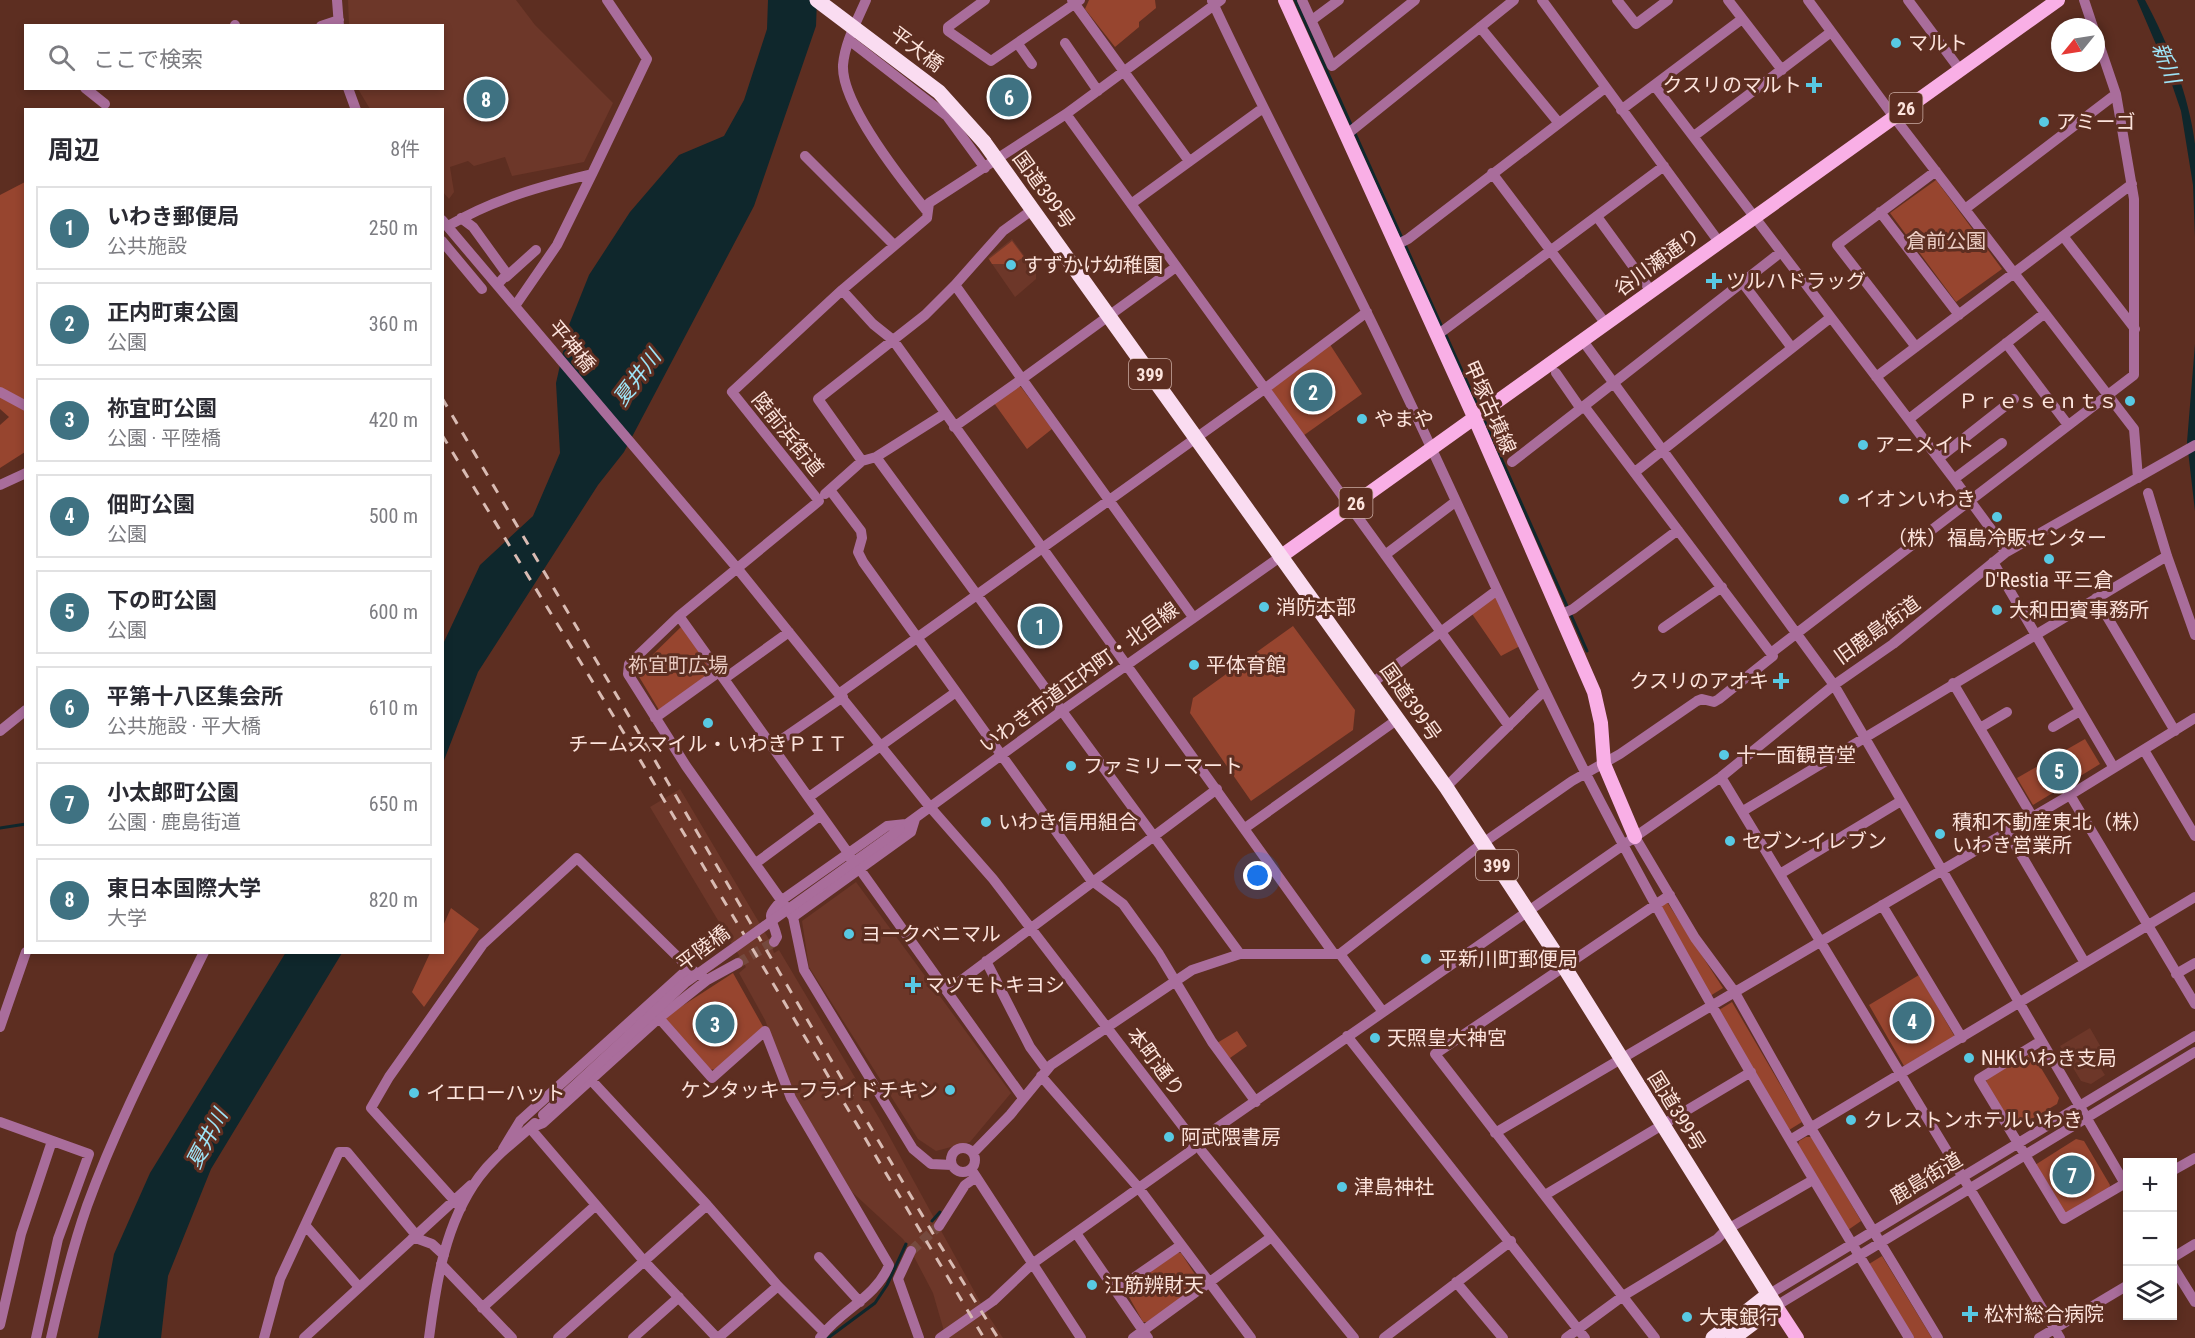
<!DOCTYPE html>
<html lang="ja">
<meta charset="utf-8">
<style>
:root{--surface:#fff;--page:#f2f2f3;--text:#2b2b33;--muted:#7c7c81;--line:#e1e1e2;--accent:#3f7282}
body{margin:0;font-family:"Roboto Condensed","Noto Sans JP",sans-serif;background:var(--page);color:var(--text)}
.controls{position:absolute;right:18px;bottom:18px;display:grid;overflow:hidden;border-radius:0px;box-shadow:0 3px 9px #0003}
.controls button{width:54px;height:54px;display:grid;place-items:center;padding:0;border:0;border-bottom:2px solid var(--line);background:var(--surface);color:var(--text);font:30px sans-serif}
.compass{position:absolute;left:2051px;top:18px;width:54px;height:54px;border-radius:50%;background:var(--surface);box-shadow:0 3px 9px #0003;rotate:240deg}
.you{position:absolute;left:1258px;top:876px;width:21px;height:21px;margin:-15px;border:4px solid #fff;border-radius:50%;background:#1a73e8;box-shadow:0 0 0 9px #1a73e833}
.badge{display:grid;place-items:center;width:39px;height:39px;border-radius:50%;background:var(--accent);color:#fff;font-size:20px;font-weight:700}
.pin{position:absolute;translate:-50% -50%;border:3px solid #fff;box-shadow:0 2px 6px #0006}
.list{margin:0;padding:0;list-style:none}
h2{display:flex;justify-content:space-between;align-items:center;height:78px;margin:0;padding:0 24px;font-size:26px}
h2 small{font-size:20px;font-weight:400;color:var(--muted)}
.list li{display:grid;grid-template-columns:39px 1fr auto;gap:18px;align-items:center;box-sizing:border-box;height:84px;margin:0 12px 12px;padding:0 12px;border:2px solid var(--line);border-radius:0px}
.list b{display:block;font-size:22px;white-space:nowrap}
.list p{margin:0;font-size:20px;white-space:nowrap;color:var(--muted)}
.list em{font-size:20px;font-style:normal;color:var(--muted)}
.icon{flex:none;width:33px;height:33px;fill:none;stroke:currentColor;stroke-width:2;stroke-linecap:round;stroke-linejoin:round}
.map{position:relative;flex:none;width:2195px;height:1338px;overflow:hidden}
.search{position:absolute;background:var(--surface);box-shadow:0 3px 9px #0003;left:24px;top:24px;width:420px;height:66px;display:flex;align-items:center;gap:15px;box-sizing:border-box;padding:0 21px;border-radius:0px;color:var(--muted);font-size:22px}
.panel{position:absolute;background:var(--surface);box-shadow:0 3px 9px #0003;left:24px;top:108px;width:420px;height:846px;border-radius:0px}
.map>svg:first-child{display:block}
</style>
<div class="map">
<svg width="2195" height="1338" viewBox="0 0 2195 1338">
<rect width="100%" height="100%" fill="#5d2e21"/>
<!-- built -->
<path fill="#6d3729" d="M348 0H516L535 25 613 103 584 162 512 176 505 157 474 166 468 161 450 167 454 192 449 199 443 192 442 110 370 109 358 89 442 88V26L349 25Z
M1012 239 1036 272V279L1015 297 988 258Z
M680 789 770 941 774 953 779 950 882 1123 984 1309 1003 1338H946L933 1293 911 1251 903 1239 852 1192 792 1091 765 1020 739 973 746 967 650 807Z
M856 882 1011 1093 970 1142 936 1151 918 1139 809 967 802 921Z
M2090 1028 2102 1049 2092 1055 2105 1075 2091 1084 2081 1081 2060 1046Z"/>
<!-- green -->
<path fill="#97452f" d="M1089 0H1155L1156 8 1139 22V27L1115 47 1085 9Z
M1936 180 2002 269 1956 302 1890 213Z
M25 182V452L0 468V425L9 417 0 409V195Z
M1012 241 1024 257 1012 264H992L989 259Z
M1329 343 1362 394 1300 438 1264 390Z
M1016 386 1021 387 1052 429 1027 449 994 403Z
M1496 592 1522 645 1501 656 1470 611Z
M682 626 712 672 659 710 638 675 640 667Z
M1293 626 1355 710 1353 730 1251 801 1190 713 1193 698Z
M2085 739 2100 764 2033 805 2017 778Z
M1667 902 1723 988 1710 996 1661 906Z
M451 908 479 929 424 1007 412 992 430 953 442 952 443 926Z
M733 973 765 1030 720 1069 707 1070 662 1019Z
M1919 975 1955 1037 1904 1066 1869 1005Z
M1732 1002 1802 1122 1789 1130 1719 1010Z
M1237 1031 1247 1046 1230 1058 1217 1043Z
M2032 1053 2059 1098 2057 1104 2013 1130 1986 1083 1987 1078Z
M1806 1137H1812L1861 1221 1848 1230 1798 1145 1799 1141Z
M2076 1139 2084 1141 2110 1185 2109 1189 2067 1214 2063 1213 2035 1165Z
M1177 1252 1181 1253 1200 1282V1286L1147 1322H1143L1124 1288Z
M1882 1256 1932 1338H1913L1869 1264Z"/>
<!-- water -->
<path fill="#0f272c" d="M768 0H817L816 26 754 206 624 452 598 485 478 672 443 763V644L480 565 533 516 560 453 556 383 569 325 589 275 630 212 679 155 724 136 744 100 767 29Z
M2137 0H2145C2168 43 2189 95 2195 144 2195 174 2195 207 2195 237L2193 185 2181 111 2167 70Z
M2195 291V511L2187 442 2195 344Z
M286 952 342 953 211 1169 168 1276 161 1338H98L114 1254 150 1173Z"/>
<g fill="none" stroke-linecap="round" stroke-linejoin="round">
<!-- stream -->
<path stroke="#0f272c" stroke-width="3" d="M1295 0 1442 327
M1445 333 1476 402
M1485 422 1587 651
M0 828 26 824
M932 1221 940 1212
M828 1338 875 1303 887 1285 906 1244"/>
<!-- minor-tunnel -->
<path stroke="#75493d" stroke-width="10" stroke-dasharray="10 5" stroke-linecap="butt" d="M738 963 774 942
M911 1251 939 1226"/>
<!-- minor -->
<path stroke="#a96d9b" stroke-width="10" d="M337 0 339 26
M866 0C857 21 845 42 843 65 841 104 901 179 926 210
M985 0 948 27V31L991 61 1080 0
M1072 0 1189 161
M1302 0 1332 66 1415 0
M1542 0 1719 242
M1617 0 1636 24 1668 0
M1728 0 1782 70
M1808 0 1894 117 2134 429 2138 478
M1908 0 1960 70
M2084 0 2093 27
M1212 1C1261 107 1316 209 1367 313 1442 465 1508 621 1585 772 1684 965 1796 1152 1909 1338
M1312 20 1339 0
M235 25V26
M321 26 339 20
M1480 27 1558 122
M849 40 947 116 985 168
M1065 43 1098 91
M1018 44 1032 64
M1654 85 1954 479 1999 540 2005 553
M85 88 105 104
M348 88 356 110
M1621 110 1742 19
M1066 114 1509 726
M1345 132 1351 131 1514 0
M1694 136 1831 32
M805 156 894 245
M1492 173 1606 324
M1131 204 1263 108
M1965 209 2116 94
M1880 212 1959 315
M461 218 473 227 507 274 497 285
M1598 218 1651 291
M442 220 737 568 930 807 993 879 1204 1154 1354 1338
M448 226C494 199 541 186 592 174L647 59 607 0
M2063 236 2135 329
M442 241 482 289
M1396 245 1408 239 1605 88
M1176 267 1022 379 1193 617
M506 277 536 250
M1742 282 1792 348
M842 290 873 324 893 340 1334 954
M515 306 557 245 592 174
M1436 336 1664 166
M1583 341 1834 685 2128 1189
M2006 343 2068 425
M1916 347 1837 245 1936 171
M1556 373 1581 409
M1876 377 2132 184
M0 392 26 406
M1909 419 2045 313
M954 427 1022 379 955 285 1003 231 1032 210
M876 457 1240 954
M1939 458 2014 399
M862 461 818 399 925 315 955 285
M1512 462 1584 406
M1635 472 1830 318
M1954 479 2002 443
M0 485 26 473
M830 490 861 531 862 538 858 552 863 562 1091 880 1123 904 1159 954 1212 1042 1256 1102
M2148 493 2167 556 2195 635
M825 494 862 461 876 457 944 414
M1385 555 1455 502
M1993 562 2114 768
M2096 598 2175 731
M1562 614 1573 609 1678 530
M679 616 1023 1098
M1663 628 1722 587
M1771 653 2134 375V199L2116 94 2096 35
M724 679 789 632
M1372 683 1496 591
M1953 683 2032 816
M840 693 1263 390 1367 312
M655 718 719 672
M2053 727 2080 711
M1980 728 2007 712
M0 731 26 710
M772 746 843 697
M2144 750 2195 836
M1721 777 2060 1338
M1446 787 1544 691
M2070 795 2195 1004
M809 797 956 692
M1743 811 2167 556
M1245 828 1398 719
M900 829 1063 710 1280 557
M2007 831 2085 963
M1635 837 1695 938 1734 991 1811 1128 1938 1338
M756 863 821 815
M1780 874 1901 801
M1882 905 1962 1038
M793 917 911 832 915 819
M774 942 777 937C772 916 764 919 782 900L887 826 906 824
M1340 954 1383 1012
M986 961 1030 1047 1047 1070
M2176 974 2195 963
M707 980 738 963
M947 991 1217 789
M659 1018 712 1078 765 1031 791 1098 889 1265C876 1298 839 1311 820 1338
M0 1027 26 952
M1347 1036 1585 1338
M2036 1044 1979 1079 2064 1219 2124 1184
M1041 1076 1138 1187 1251 1338
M591 1080 707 1205 778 1286 824 1332
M0 1122 89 1154 58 1239 36 1338
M1495 1133 2070 795 2195 718
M1790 1140 2195 897
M951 1160a12 12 0 1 1 24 0a12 12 0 1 1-24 0Z
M503 1149 520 1121 689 968 707 980 659 1018 543 1123 530 1128 644 1261 717 1338
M973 1153 1010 1115 1051 1065 1192 970 1240 954H1340L1483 843 1572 781 1620 754 1697 701 1702 699 1714 702 1719 699 1773 656 1584 406 1781 252
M952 1165 931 1164 913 1149 804 970 793 917 686 766 628 674 629 664 679 616 819 501 732 392 842 290 927 218 929 203 1066 114 1221 0
M971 1169 1081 1338
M2172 1171 2195 1158
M1545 1195 1751 1072
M461 1208 371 1108 389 1077 483 944 577 858 689 968
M305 1225 359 1287
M939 1226 965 1185 975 1178
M1076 1233 1148 1338
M413 1237 432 1244 444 1255
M911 1251 898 1279 919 1338
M819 1257 860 1302
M2172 1258 2195 1244
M441 1264 512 1338
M2172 1265 2195 1302
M1456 1282 1503 1338
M1116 1290 1181 1245
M1768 1295 2195 1036
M1776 1306 2195 1052
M482 1308 596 1205
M0 1325 21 1234 52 1141
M51 1338C61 1294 72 1249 87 1206 119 1118 163 1036 204 952
M264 1338 280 1279 339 1152H347L416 1235
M304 1338 471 1185
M429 1338C436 1283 445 1223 479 1177 495 1155 516 1141 535 1123
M558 1338 707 1205
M633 1338 679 1297
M718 1338 778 1286
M940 1338 993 1301 1032 1264 1192 1150 1195 1143 1721 777 1834 685 1893 644 2005 553 2195 445
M1133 1338 1270 1238
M1384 1338 1511 1241
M1566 1338 1623 1296 1717 1239 1726 1230 1813 1180
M1655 1338 1435 1054 1670 895
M2039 1338 2128 1285"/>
<!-- major -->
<path stroke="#f9afe6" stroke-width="14" d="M1285 0 1475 419 1594 692 1601 723 1604 764 1635 837
M1280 557 2058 0
M1776 1306 1797 1338"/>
<!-- highway -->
<path stroke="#fadcf1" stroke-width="15" d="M984 142 1446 787 1563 965 1776 1306 1733 1338
M1713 1338 1768 1295"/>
<!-- rail -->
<path stroke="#d9bbb3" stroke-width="3" stroke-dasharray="10 10" stroke-linecap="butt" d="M442 398 935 1237 998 1338
M442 435 633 748 984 1338"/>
<!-- minor-bridge -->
<path stroke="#a96d9b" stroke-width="10" d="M543 1115 685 983 900 829"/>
<!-- highway-bridge -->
<path stroke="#fadcf1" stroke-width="15" d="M817 0 939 92 984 142"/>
</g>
<!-- markers -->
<g fill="#58c9e3" stroke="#5d2e21" stroke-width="2">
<circle cx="1896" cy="43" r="6"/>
<path d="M1811 76h6v6h6v6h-6v6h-6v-6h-6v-6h6z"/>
<circle cx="2044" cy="122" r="6"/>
<circle cx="1011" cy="265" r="6"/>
<path d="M1711 272h6v6h6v6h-6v6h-6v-6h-6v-6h6z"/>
<circle cx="2130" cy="401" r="6"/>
<circle cx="1362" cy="419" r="6"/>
<circle cx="1863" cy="445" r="6"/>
<circle cx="1844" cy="499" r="6"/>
<circle cx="1997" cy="517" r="6"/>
<circle cx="2049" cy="559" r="6"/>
<circle cx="1264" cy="607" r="6"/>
<circle cx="1997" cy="610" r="6"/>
<circle cx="1194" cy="665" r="6"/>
<path d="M1778 672h6v6h6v6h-6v6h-6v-6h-6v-6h6z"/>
<circle cx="708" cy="723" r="6"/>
<circle cx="1724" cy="755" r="6"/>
<circle cx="1071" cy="766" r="6"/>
<circle cx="986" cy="822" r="6"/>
<circle cx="1940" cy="834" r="6"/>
<circle cx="1730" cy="841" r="6"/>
<circle cx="849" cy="934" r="6"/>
<circle cx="1426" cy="959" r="6"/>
<path d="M910 976h6v6h6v6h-6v6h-6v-6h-6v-6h6z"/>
<circle cx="1375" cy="1038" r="6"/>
<circle cx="1969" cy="1058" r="6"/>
<circle cx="950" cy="1090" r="6"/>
<circle cx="414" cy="1093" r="6"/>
<circle cx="1851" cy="1120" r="6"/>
<circle cx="1169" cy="1137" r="6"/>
<circle cx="1342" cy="1187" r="6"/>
<circle cx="1092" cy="1285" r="6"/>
<path d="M1967 1305h6v6h6v6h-6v6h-6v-6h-6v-6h6z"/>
<circle cx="1687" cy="1317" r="6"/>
</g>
<g text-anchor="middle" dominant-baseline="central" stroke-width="6" stroke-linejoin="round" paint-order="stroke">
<!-- shield labels -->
<g fill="#5d2e21" stroke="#ccada4" stroke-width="1.5">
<rect x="1889.5" y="93" width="33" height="30" rx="4.5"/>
<rect x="1129" y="359" width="42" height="30" rx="4.5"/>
<rect x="1339.5" y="488" width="33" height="30" rx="4.5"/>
<rect x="1476" y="850" width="42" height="30" rx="4.5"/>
</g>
<g font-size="18" font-weight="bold" fill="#fce3dc">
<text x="1906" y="108">26</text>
<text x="1150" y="374">399</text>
<text x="1356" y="503">26</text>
<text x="1497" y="865">399</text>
</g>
<!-- poi labels -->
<g font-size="20" fill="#fce3dc" stroke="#5d2e21" text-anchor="start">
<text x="1908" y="43">マルト</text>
<text x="1802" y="85" text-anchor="end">クスリのマルト</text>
<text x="2056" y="122">アミーゴ</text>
<text x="1023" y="265">すずかけ幼稚園</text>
<text x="1726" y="281">ツルハドラッグ</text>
<text x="2118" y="401" text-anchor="end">Ｐｒｅｓｅｎｔｓ</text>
<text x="1374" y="419">やまや</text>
<text x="1875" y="445">アニメイト</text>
<text x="1856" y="499">イオンいわき</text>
<text x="1997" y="538" text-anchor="middle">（株）福島冷販センター</text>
<text x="2049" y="580" text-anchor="middle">D'Restia 平三倉</text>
<text x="1276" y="607">消防本部</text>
<text x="2009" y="610">大和田賓事務所</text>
<text x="1206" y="665">平体育館</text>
<text x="1769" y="681" text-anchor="end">クスリのアオキ</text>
<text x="708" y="744" text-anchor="middle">チームスマイル・いわきＰＩＴ</text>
<text x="1736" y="755">十一面観音堂</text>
<text x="1083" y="766">ファミリーマート</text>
<text x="998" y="822">いわき信用組合</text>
<text x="1952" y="822">積和不動産東北（株）<tspan x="1952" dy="23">いわき営業所</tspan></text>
<text x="1742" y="841">セブン-イレブン</text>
<text x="861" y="934">ヨークベニマル</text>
<text x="1438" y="959">平新川町郵便局</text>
<text x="925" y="985">マツモトキヨシ</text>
<text x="1387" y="1038">天照皇大神宮</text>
<text x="1981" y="1058">NHKいわき支局</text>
<text x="938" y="1090" text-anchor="end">ケンタッキーフライドチキン</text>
<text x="426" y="1093">イエローハット</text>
<text x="1863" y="1120">クレストンホテルいわき</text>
<text x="1181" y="1137">阿武隈書房</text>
<text x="1354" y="1187">津島神社</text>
<text x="1104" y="1285">江筋辨財天</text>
<text x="1984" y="1314">松村総合病院</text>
<text x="1699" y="1317">大東銀行</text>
</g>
<!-- street labels -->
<g font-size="20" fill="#fce3dc" stroke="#5d2e21">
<text transform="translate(917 49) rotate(37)">平大橋</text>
<text transform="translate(1044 190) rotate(54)">国道399号</text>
<text transform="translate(1657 262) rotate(-36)">谷川瀬通り</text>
<text transform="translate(572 346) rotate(50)">平神橋</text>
<text transform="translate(1490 407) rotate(66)">甲塚古墳線</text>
<text transform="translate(788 434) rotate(51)">陸前浜街道</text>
<text transform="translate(1877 630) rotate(-36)">旧鹿島街道</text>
<text transform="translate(1079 677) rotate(-36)">いわき市道正内町・北目線</text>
<text transform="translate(1411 702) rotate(55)">国道399号</text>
<text transform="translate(703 948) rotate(-37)">平陸橋</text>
<text transform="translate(1156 1062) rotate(53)">本町通り</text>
<text transform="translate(1677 1111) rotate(58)">国道399号</text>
<text transform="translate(1926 1178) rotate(-31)">鹿島街道</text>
</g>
<!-- park labels -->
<g font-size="20" fill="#eacbc2" stroke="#5d2e21">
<text x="1946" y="241">倉前公園</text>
<text x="678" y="665">祢宜町広場</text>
</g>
<!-- water labels -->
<g font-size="21" font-style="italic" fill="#9ee5f8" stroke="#5d2e21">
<text transform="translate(2166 63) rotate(69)">新川</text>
<text transform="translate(637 378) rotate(-53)">夏井川</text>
<text transform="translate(207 1139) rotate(-62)">夏井川</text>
</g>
</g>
</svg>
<div class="controls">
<button>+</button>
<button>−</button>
<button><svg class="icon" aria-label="layers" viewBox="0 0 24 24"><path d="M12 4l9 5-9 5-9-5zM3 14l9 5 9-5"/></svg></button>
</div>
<svg class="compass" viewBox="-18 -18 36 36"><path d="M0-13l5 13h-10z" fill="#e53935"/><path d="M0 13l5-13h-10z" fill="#7c7c81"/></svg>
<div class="you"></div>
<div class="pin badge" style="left:1040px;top:626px">1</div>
<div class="pin badge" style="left:1313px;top:392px">2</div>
<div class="pin badge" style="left:715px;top:1024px">3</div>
<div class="pin badge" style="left:1912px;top:1021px">4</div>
<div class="pin badge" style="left:2059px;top:771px">5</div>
<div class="pin badge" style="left:1009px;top:97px">6</div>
<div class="pin badge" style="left:2072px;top:1175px">7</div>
<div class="pin badge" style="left:486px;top:99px">8</div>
<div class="search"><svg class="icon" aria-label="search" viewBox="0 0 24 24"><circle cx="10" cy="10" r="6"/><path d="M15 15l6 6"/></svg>ここで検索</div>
<section class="panel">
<h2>周辺<small>8件</small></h2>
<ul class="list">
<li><span class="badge">1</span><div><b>いわき郵便局</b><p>公共施設</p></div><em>250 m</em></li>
<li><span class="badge">2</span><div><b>正内町東公園</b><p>公園</p></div><em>360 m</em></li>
<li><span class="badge">3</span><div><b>祢宜町公園</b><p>公園 · 平陸橋</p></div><em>420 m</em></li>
<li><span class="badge">4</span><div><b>佃町公園</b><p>公園</p></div><em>500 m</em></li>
<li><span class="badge">5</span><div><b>下の町公園</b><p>公園</p></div><em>600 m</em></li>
<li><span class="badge">6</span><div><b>平第十八区集会所</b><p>公共施設 · 平大橋</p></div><em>610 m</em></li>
<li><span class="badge">7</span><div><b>小太郎町公園</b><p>公園 · 鹿島街道</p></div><em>650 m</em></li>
<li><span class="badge">8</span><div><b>東日本国際大学</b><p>大学</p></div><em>820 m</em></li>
</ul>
</section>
</div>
